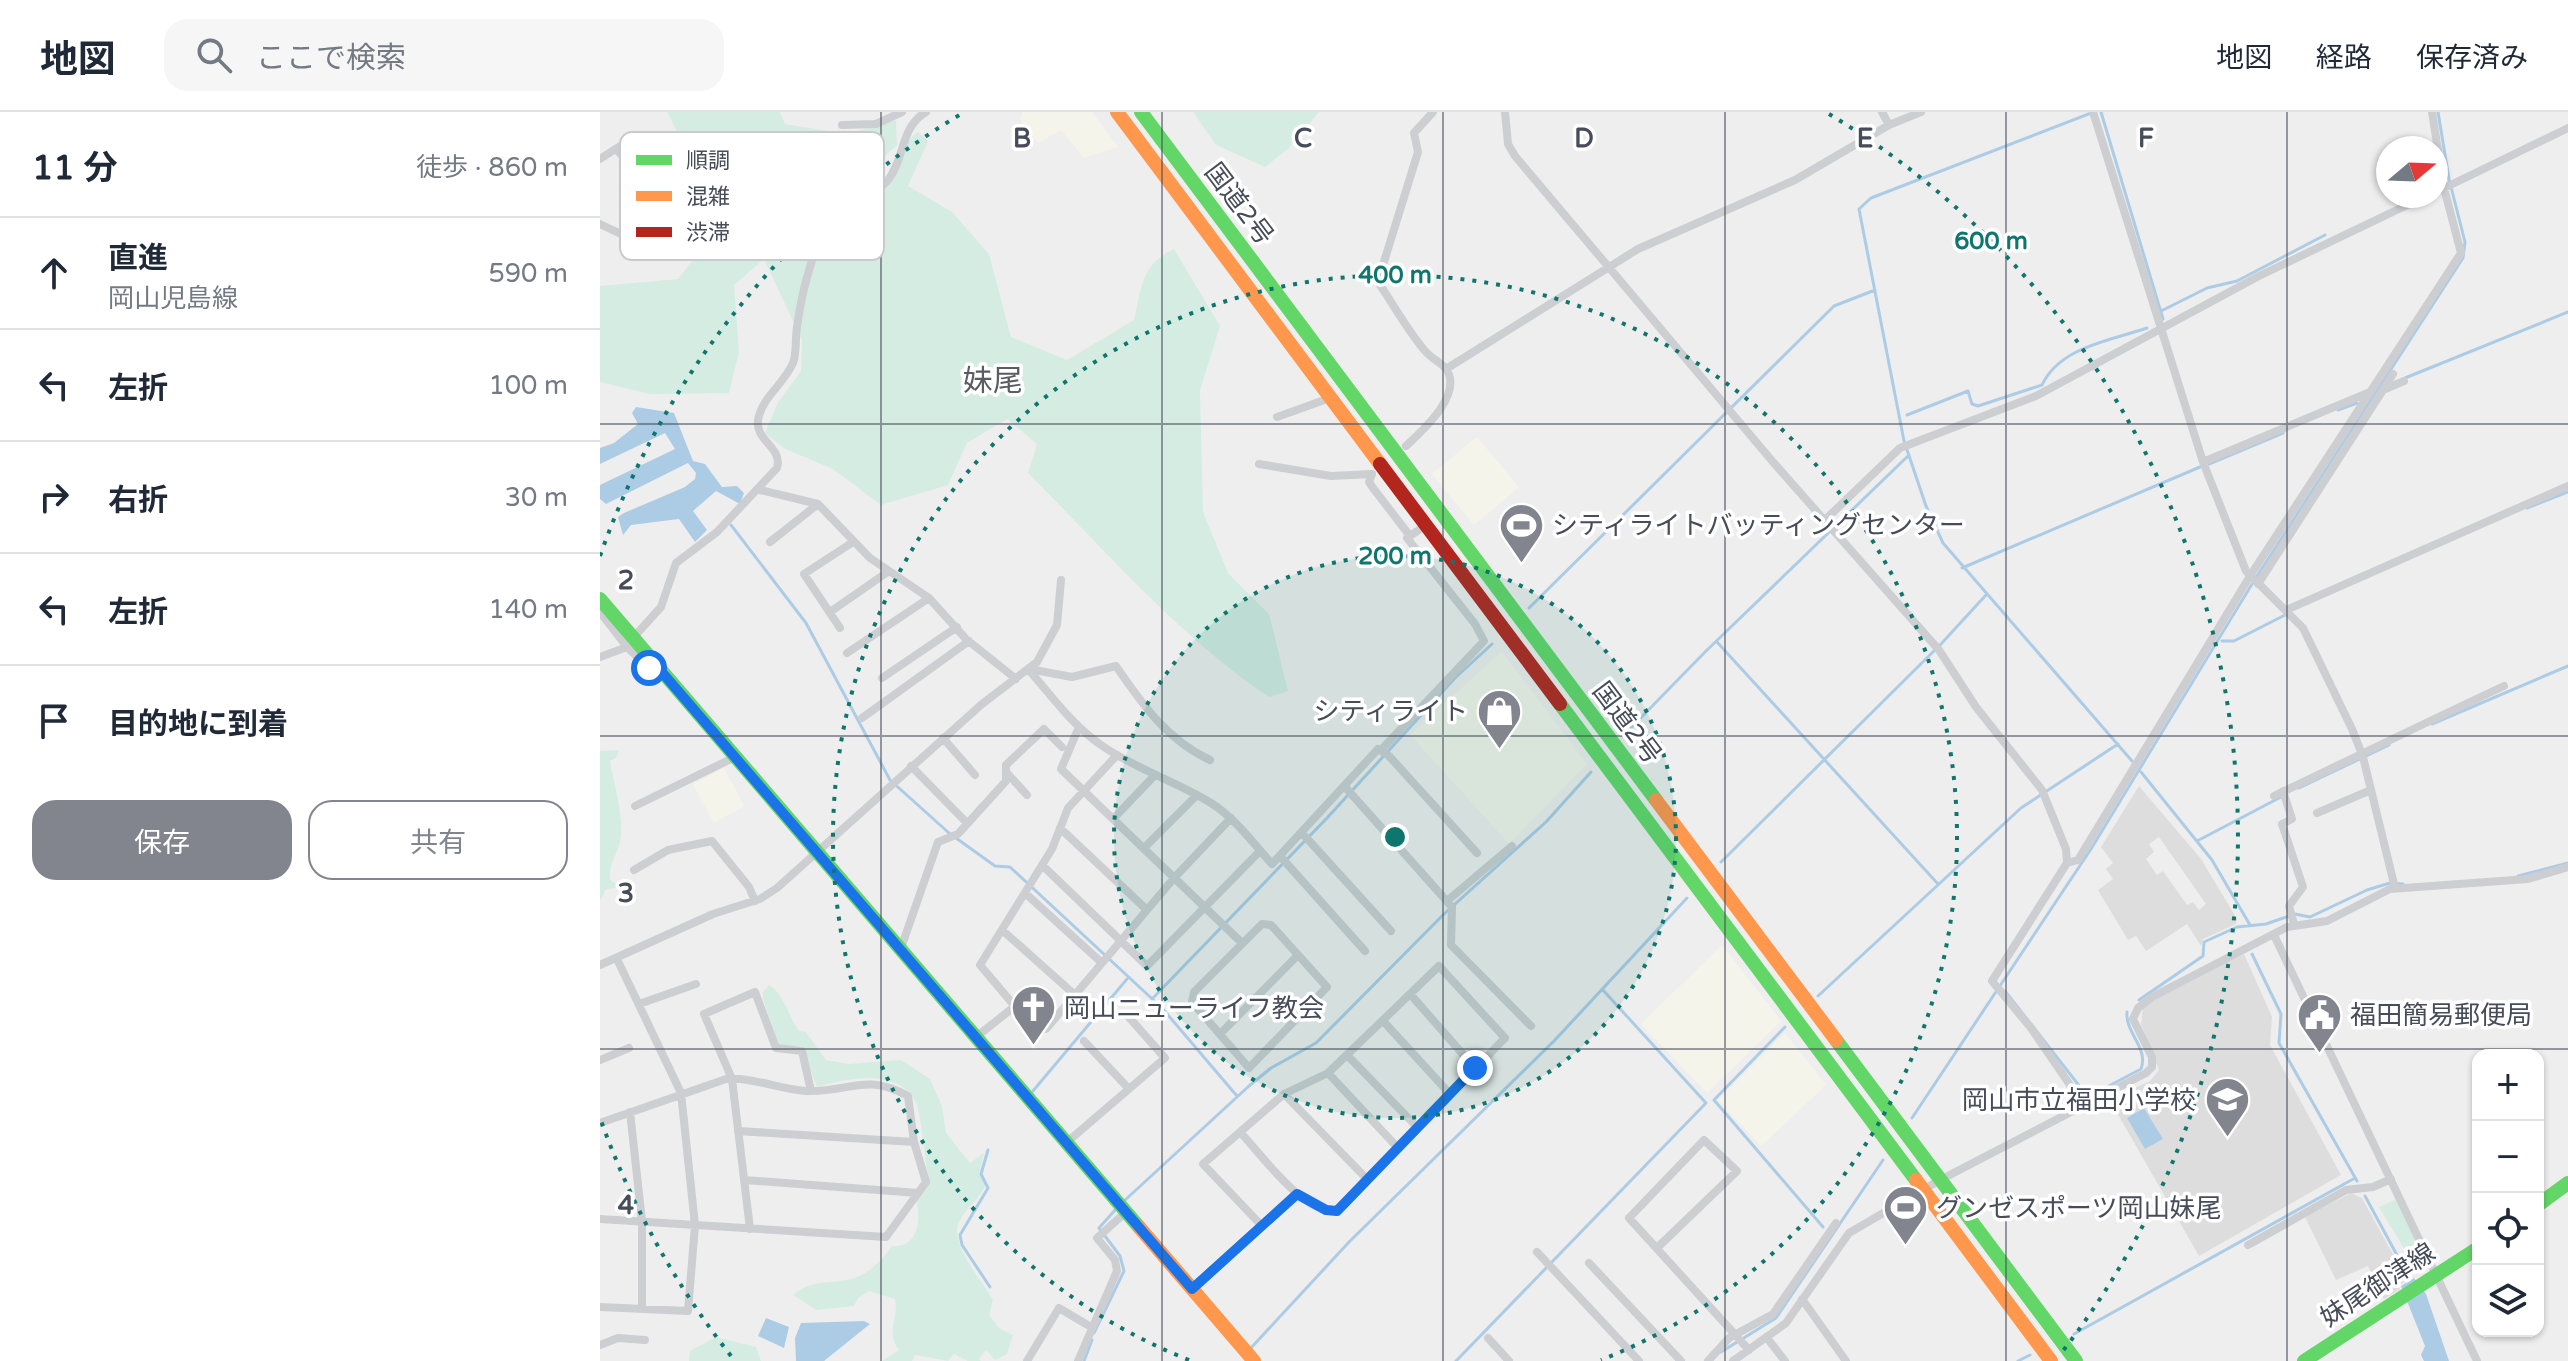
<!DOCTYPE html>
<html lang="ja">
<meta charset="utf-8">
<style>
:root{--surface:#fff;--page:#f6f6f7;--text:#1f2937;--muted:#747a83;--line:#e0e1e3;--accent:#82858d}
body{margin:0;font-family:"Varela Round","Noto Sans JP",sans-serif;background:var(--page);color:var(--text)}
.controls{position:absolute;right:24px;bottom:24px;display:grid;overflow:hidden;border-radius:16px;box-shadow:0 2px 6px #0004}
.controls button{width:72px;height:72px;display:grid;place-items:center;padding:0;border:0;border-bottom:2px solid var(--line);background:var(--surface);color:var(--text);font:40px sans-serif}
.compass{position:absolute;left:1776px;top:24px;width:72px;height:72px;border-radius:50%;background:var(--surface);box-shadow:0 2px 6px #0004;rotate:71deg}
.stop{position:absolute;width:24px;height:24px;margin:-18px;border:6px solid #1a73e8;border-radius:50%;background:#fff}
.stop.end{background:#1a73e8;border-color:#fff;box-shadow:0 2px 8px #0008}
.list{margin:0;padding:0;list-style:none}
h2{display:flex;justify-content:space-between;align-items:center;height:104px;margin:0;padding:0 32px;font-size:34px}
h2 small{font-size:26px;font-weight:400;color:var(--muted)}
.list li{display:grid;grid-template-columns:52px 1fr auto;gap:24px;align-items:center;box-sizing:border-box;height:112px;padding:0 32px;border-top:2px solid var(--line)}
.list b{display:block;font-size:30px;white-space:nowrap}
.list p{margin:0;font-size:26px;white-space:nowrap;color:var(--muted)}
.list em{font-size:26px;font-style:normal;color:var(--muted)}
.actions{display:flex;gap:16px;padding:24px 32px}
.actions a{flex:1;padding:18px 0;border:2px solid var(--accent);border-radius:24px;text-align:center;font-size:28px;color:var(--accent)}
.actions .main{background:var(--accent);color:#fff}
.icon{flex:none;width:44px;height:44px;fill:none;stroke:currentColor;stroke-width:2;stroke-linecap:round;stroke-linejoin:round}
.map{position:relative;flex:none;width:1968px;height:1249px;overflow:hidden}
header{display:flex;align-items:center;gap:48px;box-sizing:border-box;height:112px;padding:0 40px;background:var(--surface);border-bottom:2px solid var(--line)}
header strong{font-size:38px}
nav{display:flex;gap:44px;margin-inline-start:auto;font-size:28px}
.search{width:560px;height:72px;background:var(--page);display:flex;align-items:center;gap:20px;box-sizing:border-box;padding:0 28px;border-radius:24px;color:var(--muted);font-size:30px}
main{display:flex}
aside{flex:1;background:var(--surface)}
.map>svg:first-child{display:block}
</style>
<header>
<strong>地図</strong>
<div class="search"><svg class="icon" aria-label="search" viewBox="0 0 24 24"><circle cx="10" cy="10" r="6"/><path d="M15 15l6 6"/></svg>ここで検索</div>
<nav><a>地図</a><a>経路</a><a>保存済み</a></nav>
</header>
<main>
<aside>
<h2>11 分<small>徒歩 · 860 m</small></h2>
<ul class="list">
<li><svg class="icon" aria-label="ahead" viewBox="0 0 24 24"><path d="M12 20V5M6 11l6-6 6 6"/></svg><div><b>直進</b><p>岡山児島線</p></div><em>590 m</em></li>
<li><svg class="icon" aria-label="left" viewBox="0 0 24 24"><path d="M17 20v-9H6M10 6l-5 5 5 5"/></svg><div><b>左折</b></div><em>100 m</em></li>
<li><svg class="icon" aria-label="right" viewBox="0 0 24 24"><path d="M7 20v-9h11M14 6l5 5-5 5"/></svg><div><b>右折</b></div><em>30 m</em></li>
<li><svg class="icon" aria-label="left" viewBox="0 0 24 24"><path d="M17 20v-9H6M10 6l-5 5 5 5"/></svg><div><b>左折</b></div><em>140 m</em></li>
<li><svg class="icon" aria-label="arrive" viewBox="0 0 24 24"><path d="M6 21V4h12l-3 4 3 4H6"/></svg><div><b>目的地に到着</b></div></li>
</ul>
<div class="actions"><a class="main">保存</a><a>共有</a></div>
</aside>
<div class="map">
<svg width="1968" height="1249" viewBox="0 0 1968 1249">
<rect width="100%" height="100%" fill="#efeeee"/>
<!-- commercial -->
<path fill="#f5f4ea" d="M422 0H492L518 35 484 46 461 18 438 31 420 7Z
M877 325 919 375 874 413 832 362Z
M902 539 987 652 909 732 810 623Z
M124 656 144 694 114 711 93 672Z
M1122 833 1181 909 1107 981 1041 912Z
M1185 921 1226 973 1161 1034 1118 988Z"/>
<!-- education -->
<path fill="#ddd" fill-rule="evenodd" d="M1539 674 1601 747 1637 807 1636 812 1603 827 1601 834 1587 812 1546 839 1536 824 1528 828 1498 778 1513 767 1506 757 1513 751 1501 735ZM1559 725 1606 792 1599 798 1593 790 1587 793 1563 759 1557 763 1546 747 1554 740 1549 732Z
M1644 842 1672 905 1670 933 1741 1063 1599 1144 1512 992 1515 985 1550 969 1559 958 1541 912 1543 895 1580 873Z
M1751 1081 1762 1086 1807 1168 1799 1173 1800 1177 1784 1187 1768 1154 1736 1168 1705 1105Z"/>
<!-- green -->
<path fill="#d5ece3" d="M67 0H180L185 12 247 22 296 8 297 33 271 57 259 58 263 36 199 27V50L225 62 206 119C249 113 270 92 292 55 300 42 305 29 318 20L328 29 308 74 352 100 389 142 411 225 467 248 534 208C542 175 541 152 574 137L620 214 600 278 603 400 628 461 669 502 688 579 669 585C578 524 505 438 428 361L437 332 407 307 367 331 348 373 281 393 233 357 185 337 165 321 178 290 201 259 202 228 164 147 134 173 139 240 129 281 50 282 0 270V174L78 167 109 127V83Z
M593 0H719L689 36 665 55 616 33Z
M19 638 16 646 10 649C14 674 23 700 21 725 19 741 8 751 10 768L21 775 6 777 0 789V639Z
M169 873C186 884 187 903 199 919L206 920 226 948 249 952 301 948 330 967 342 994 346 1021 370 1051 384 1041 379 1062 386 1071C382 1086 367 1094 360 1108 347 1130 382 1168 393 1188L389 1203 399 1216 413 1223 407 1242 395 1248 386 1238 379 1247 381 1249H368L354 1242 348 1249 315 1243 312 1249H282L299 1238C285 1221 299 1206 295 1187L269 1179 258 1186 254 1194 216 1198 193 1183C227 1155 252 1190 292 1134 317 1136 322 1109 316 1088L329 1070C325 1052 322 1003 315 989 298 956 245 966 217 975L201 934H179L163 887V880Z
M1797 1087 1828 1156 1825 1159 1808 1143 1779 1095Z
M116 1225 156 1235 161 1249H89L90 1239Z"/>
<!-- water -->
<path fill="#accce6" d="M36 295 74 301 93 349 105 352 122 375 137 374 144 381 140 392 116 379 93 399 107 418 95 430 79 407 31 413 23 423 18 405 24 401 85 375 95 367 96 361 88 351 6 392 0 387V373L75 337 65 321 0 352V336L14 331 38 312 32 301Z
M1544 996 1563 1027 1545 1037 1527 1006Z
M1814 1166 1826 1182 1849 1249H1824L1821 1243 1825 1234 1801 1174Z
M166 1206 189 1215 184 1236 158 1224Z
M264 1209 270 1212 224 1249H196L195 1226 201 1211Z"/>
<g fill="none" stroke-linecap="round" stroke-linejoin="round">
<!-- stream -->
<path stroke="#accce6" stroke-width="3" d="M1501 0 1563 207
M1491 1 1271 86 1259 97 1304 329 1326 394 1343 431 1532 649
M1561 199 1607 176 1637 169 1725 123
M1805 266 1968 200
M1738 298 1757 291
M1307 303 1368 279 1372 292 1378 294 1442 273C1460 235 1509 229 1547 216
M1609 352 1683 321
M1927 396 1968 380
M131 413 206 511 290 668 349 721 395 754 410 755 562 896 637 984
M1362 456 1600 355
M1657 464 1863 146 1865 130 1849 67 1838 0
M929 496 1234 194 1275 178
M1622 529H1634L1685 503
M1117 530 1338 772
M1832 612 1968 554
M1023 624 1106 539 1309 343
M1541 660 1612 748 1650 813
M1699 676 1789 633
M1597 729 1681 685
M1121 750 1341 532 1386 483
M1918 764 1968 751
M1652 842 1681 902 1679 931 1757 1069
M1405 879 1488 985 1541 957C1549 936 1525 921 1527 900
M1218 884 1421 696 1518 632
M552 887 727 706 855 566 892 532
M1539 888 1603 844 1604 830 1637 815 1666 812 1695 802 1710 805 1767 778 1790 771 1803 772
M1185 915 1114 988 1223 1115
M433 979 527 867
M1312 1006 1491 737 1652 472
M388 1038 381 1062 388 1076 360 1123 362 1133 390 1175
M1765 1084 1811 1169
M524 1089 649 974 671 956 716 931 844 802 946 710 991 660
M494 1221 524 1159 520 1144 499 1116 516 1097
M1474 1222 1755 1066
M650 1237 750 1129 954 929 1087 786
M1121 1240 1176 1206 1283 1048
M484 1249 492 1228
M856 1249 1106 991 1002 877
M1418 1249 1430 1243"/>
<!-- street -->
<path stroke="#cdced1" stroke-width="8" d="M905 0 908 32 915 44 1173 350 1339 538 1376 595 1442 678 1466 737 1467 751 1392 869 1431 916 1483 992
M1282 0 1289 13
M1493 0 1603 350 1646 459 1703 516 1752 617 1763 645 1795 776
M242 13 276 12 302 0
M16 37 83 110
M0 47 31 27
M1836 80 1968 16
M0 112 53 137
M846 257 1038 137 1195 68 1289 13 1321 0
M1783 278 1793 262
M677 305 730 286
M806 334C822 319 864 282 846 257 841 250 832 247 826 240 809 221 795 195 780 173L779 166 818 40 814 21 833 0
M1603 350 1770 280
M659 352 731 364 772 362 769 370 773 376 810 424 826 413
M160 378 218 392 270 446 329 486 366 527 416 567
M1225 408 1300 336 1436 284 1659 164 1826 84
M170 430 218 392
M1658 472 1783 278 1804 269
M1686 498 1968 374
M0 500 27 535
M230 500 289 459
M240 516 204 462 253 430
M33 526 61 495 76 451 117 420 177 356C183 335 155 329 158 308 162 285 184 272 193 251 197 241 195 226 197 215 202 178 214 129 236 100 248 83 276 83 288 68 305 47 300 15 326 0
M247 541 329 486
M0 545 27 535 49 556 54 551
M428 557C451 583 472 613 501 633 535 657 576 669 611 691 635 706 653 731 672 752L778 637 789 644 877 741
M429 557 472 565 516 554C542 592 567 628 610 648
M282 566 357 515
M262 606 369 529
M479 615 461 657 642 831
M343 626 375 663
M781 638 884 529 875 512 807 426 810 424
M517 643 468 696 452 737 380 853 434 917H446L575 765 631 706
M311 654 367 711
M406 660 427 683
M746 676 852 795 851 833 931 914
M1683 679 1692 707 1682 712 1703 775 1689 794 1694 812
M1674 684C1751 647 1827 610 1904 574
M35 694 135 645
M1717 701 1771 678
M513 707 554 664
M460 716 546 797
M702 721 791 819
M544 736 597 683
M680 744 765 839
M1467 751 1478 748 1650 464 1861 141 1844 76 1832 0
M442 753 547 854 660 739
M34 758 68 738 112 729 149 775 155 789
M425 781 502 851
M847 789 912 734
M662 812 671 813 727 875 649 956 592 890 594 880Z
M402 818 475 883
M1674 823 1877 1249
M301 836 338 730 358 722 406 669V653L444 617 462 635
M0 853 113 802 160 787 177 776 382 592 437 550 457 513 461 468
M811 883 875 956
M39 892 96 872
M784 910 850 982
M620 922 698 843
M376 925 414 895
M484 929 529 977
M747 943 818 1016
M0 948 29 936
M728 961 798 1036
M684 982 767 1067
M30 1000 42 1109V1197
M0 1011 126 967C153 965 178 977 206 979 249 981 264 960 308 984L314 1030 326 1070 286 1125 0 1107
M138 1019 314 1030
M640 1020C661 1042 704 1103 737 1099L905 926 839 854 728 961 684 982 603 1052 662 1114
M466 1031 565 946 527 903
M144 1068 318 1081
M150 1117 132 967 104 902 155 880 176 936 202 939 211 979
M1648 1133 1746 1078 1773 1075 1791 1067
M1057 1136 1137 1059 1104 1028 1029 1106 1149 1238
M937 1140 1039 1249
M989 1151 1081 1249
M592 1177 697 1082
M1202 1187 1246 1249
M0 1195 88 1199 95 1113 81 981 17 847
M888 1226 909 1249
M1167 1226 1185 1249
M0 1233 18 1226 45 1228
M427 1249 459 1196 491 1215
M478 1249 517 1159 515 1148 497 1126 526 1100
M1108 1249 1129 1226 1173 1202 1236 1111
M1133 1249 1186 1211 1249 1121 1340 1068 1546 961 1552 955V945L1533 907 1538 896 1552 885 1687 815 1727 809 1790 777 1928 767 1968 755"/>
<!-- fast -->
<path stroke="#63d668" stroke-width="14" d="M541 0 1056 688
M0 487 539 1115
M960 592 1316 1068
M1236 928 1476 1249
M1938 1093 1968 1071
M1704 1249 1878 1136"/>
<!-- slow -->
<path stroke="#ff974d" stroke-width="14" d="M517 0 780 352
M1056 688 1236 928
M1316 1068 1451 1249
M539 1115 654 1249"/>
<!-- jam -->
<path stroke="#b3261e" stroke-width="14" d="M780 352 960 592"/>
</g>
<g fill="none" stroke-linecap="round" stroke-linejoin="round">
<!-- route -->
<path stroke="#1a73e8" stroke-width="10" d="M49 556 54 551 592 1177 697 1082 726 1098 737 1099 875 956"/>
</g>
<!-- grid -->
<path fill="none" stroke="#474c59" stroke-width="2" stroke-opacity="0.55" d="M281 0V1249M562 0V1249M843 0V1249M1125 0V1249M1406 0V1249M1687 0V1249M0 312H1968M0 624H1968M0 937H1968"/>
<!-- distance rings -->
<circle cx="795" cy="725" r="281" fill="#0f766e" fill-opacity=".12"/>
<g fill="none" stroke="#0f766e" stroke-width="4" stroke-dasharray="4 8">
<circle cx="795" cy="725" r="281"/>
<path d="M589 1248A562 562 0 1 1 1001 1248"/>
<path d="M131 1244A843 843 0 0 1 0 1006M0 444A843 843 0 0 1 361 2M1229 2A843 843 0 0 1 1459 1244"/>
</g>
<!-- icons -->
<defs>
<symbol id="stadium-pin" viewBox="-11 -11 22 30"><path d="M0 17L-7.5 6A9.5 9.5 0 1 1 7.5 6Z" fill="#82858d" stroke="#fff"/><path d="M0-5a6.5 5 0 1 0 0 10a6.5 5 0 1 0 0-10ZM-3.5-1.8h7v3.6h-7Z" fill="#fff"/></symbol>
<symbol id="shop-pin" viewBox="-11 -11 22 30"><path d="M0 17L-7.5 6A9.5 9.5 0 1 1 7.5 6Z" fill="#82858d" stroke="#fff"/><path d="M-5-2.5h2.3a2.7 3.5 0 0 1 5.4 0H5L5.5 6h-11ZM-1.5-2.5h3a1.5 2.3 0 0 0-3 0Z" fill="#fff"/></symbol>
<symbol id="church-pin" viewBox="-11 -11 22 30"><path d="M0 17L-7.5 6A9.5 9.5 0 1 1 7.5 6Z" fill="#82858d" stroke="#fff"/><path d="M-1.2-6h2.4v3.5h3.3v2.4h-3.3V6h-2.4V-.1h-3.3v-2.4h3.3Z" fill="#fff"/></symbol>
<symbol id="civic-pin" viewBox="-11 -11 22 30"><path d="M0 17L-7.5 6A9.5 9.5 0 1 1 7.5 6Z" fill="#82858d" stroke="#fff"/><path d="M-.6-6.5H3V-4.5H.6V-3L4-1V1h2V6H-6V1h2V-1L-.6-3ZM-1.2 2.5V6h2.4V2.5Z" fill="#fff"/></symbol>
<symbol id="school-pin" viewBox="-11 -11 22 30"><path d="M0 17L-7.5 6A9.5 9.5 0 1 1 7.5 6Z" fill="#82858d" stroke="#fff"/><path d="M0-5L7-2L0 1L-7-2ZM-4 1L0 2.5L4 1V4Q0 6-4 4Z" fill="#fff"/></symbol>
</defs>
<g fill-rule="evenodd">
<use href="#stadium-pin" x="896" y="388" width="51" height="69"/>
<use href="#shop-pin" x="874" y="574" width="51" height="69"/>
<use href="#church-pin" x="408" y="870" width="51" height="69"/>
<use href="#civic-pin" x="1694" y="878" width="51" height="69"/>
<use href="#school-pin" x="1602" y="962" width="51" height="69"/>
<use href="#stadium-pin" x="1280" y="1070" width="51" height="69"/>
</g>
<g text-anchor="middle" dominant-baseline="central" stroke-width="7" stroke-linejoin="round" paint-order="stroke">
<!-- street labels -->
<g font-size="26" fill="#474c59" stroke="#fff">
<text transform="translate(639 92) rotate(53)">国道2号</text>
<text transform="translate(1027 611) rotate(53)">国道2号</text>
<text transform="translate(1778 1173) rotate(-33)">妹尾御津線</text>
</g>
<!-- poi labels -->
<g font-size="26" fill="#474c59" stroke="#fff" text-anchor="start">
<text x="952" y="413">シティライトバッティングセンター</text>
<text x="868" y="599" text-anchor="end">シティライト</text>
<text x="464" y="896">岡山ニューライフ教会</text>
<text x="1750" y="903">福田簡易郵便局</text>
<text x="1596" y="988" text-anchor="end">岡山市立福田小学校</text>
<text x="1336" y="1096">グンゼスポーツ岡山妹尾</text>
</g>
<!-- quarter labels -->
<g font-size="30" fill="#5a5c61" stroke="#fff">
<text x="393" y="269">妹尾</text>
</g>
</g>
<!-- legend -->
<rect x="20" y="20" width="264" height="128" rx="12" fill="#fff" stroke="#c8c9cd" stroke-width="2"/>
<rect x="36" y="43" width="36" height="10" fill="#63d668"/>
<rect x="36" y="79" width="36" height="10" fill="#ff974d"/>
<rect x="36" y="115" width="36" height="10" fill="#b3261e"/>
<g font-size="22" fill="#474c59">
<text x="86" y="56">順調</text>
<text x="86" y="92">混雑</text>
<text x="86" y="128">渋滞</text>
</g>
<g font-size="26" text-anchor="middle" font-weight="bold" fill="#474c59" stroke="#fff" stroke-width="7" stroke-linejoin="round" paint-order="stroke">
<text x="422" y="35">B</text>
<text x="703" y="35">C</text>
<text x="984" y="35">D</text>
<text x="1265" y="35">E</text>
<text x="1546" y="35">F</text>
<text x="26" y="477">2</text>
<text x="26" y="790">3</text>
<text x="26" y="1102">4</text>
</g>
<circle cx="795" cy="725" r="12" fill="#0f766e" stroke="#fff" stroke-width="4"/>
<g font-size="24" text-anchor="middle" font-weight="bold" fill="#0f766e" stroke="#fff" stroke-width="7" stroke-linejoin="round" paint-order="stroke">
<text x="1391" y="137">600 m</text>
<text x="795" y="171">400 m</text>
<text x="795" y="452">200 m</text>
</g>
</svg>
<div class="controls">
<button>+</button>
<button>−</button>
<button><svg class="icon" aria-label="locate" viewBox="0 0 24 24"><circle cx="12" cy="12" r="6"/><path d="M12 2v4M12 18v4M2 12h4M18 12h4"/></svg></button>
<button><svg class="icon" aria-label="layers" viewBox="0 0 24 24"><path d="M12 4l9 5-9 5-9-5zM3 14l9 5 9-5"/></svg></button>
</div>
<svg class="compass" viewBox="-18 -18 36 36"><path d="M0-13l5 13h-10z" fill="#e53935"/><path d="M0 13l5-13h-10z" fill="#747a83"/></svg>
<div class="stop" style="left:49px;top:556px"></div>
<div class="stop end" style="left:875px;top:956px"></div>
</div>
</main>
